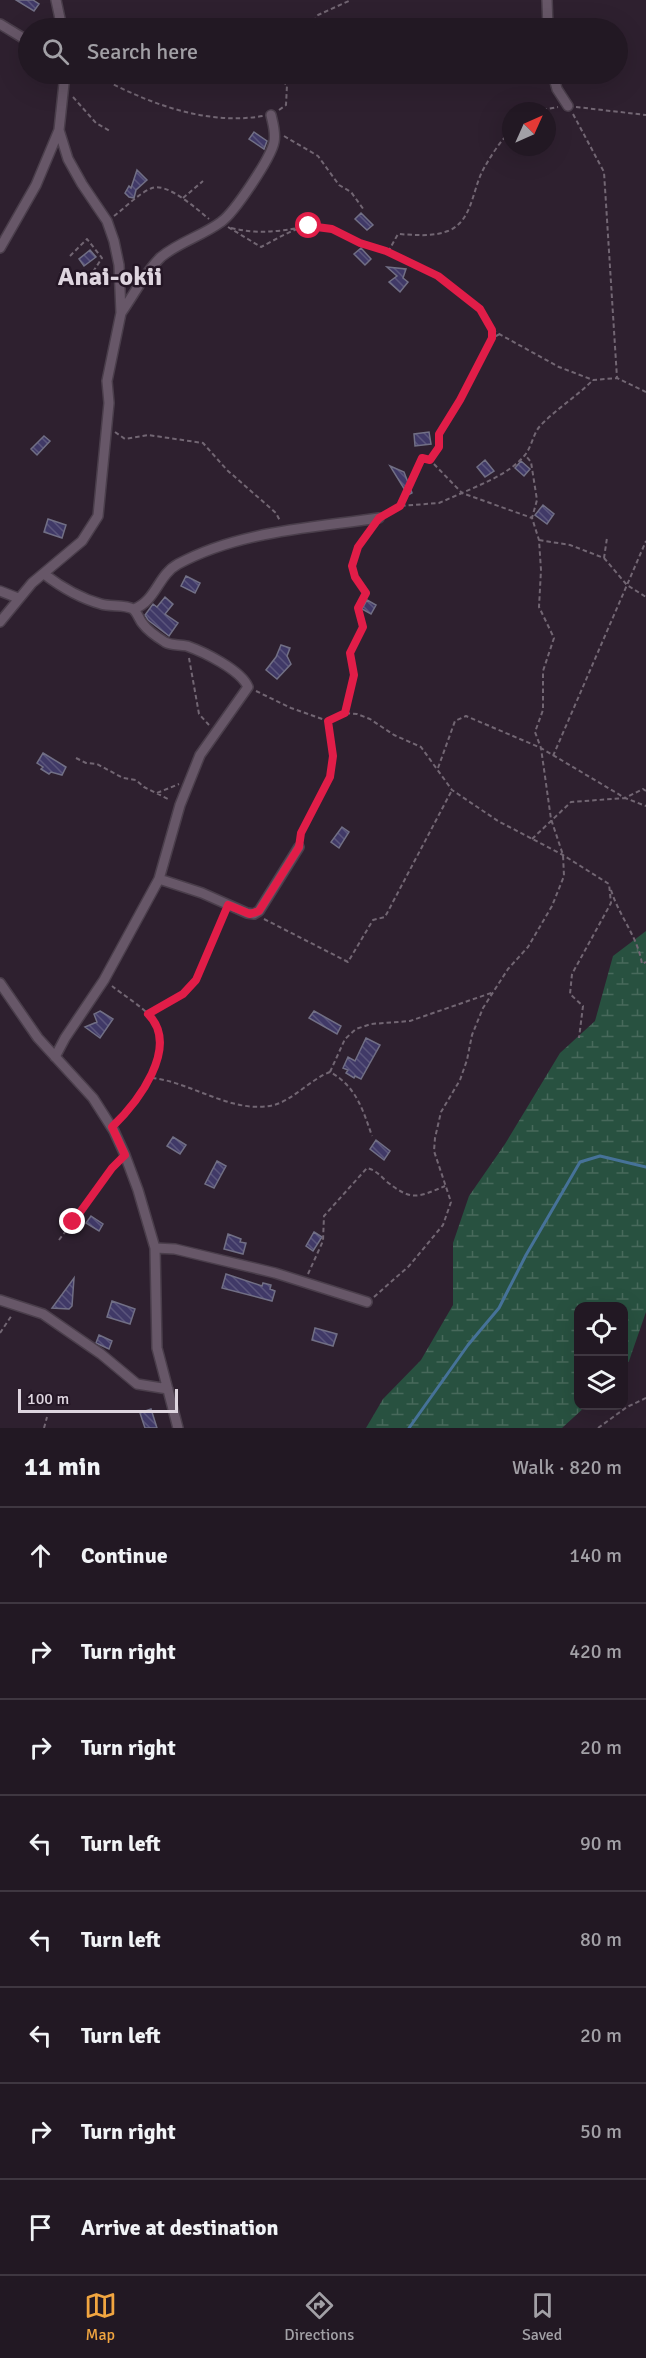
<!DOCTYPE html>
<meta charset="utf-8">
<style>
:root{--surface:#221823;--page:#2e2530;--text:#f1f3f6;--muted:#a2a0a6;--line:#3f3741;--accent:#f1a540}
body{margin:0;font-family:Signika,sans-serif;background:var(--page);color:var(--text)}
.controls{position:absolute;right:18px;bottom:18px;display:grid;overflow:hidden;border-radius:12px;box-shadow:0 6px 24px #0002}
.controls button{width:54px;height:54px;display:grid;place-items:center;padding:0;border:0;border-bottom:2px solid var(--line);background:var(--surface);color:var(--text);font:30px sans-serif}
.compass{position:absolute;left:502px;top:102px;width:54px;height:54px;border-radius:50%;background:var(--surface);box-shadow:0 6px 24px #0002;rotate:45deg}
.scale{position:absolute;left:18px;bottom:15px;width:160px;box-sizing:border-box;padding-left:6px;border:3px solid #ded5df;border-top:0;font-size:16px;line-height:21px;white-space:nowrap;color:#ded5df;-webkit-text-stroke:4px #241625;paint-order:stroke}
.stop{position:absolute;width:18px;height:18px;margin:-14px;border:4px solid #e11d48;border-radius:50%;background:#fff}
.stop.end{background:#e11d48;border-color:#fff;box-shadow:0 2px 6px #0008}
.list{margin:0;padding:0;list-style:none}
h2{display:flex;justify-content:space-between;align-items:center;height:78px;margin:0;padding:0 24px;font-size:26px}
h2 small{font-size:20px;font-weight:400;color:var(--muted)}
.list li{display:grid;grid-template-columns:39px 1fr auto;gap:18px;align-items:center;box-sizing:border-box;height:96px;padding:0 24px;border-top:2px solid var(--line)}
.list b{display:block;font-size:22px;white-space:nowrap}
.list em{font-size:20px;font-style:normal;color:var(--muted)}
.icon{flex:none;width:33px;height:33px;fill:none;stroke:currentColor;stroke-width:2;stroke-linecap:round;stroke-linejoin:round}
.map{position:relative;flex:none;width:646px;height:1428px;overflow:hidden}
.search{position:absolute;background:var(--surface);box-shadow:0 6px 24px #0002;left:18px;right:18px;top:18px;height:66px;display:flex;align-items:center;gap:15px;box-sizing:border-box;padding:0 21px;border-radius:33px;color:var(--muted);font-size:22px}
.sheet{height:846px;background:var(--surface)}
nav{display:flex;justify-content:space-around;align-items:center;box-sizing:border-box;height:84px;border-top:2px solid var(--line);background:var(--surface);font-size:16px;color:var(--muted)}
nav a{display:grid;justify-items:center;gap:3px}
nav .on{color:var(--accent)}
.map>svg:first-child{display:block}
</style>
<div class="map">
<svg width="646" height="1428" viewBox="0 0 646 1428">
<defs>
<pattern id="wetland-marsh" width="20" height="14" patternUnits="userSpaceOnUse" patternTransform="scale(1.5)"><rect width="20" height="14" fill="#285140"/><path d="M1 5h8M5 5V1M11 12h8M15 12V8" fill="none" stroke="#47695b"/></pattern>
<pattern id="building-back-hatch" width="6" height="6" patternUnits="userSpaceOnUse" patternTransform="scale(1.5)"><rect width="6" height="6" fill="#403967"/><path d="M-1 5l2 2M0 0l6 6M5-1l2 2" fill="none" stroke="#5b557c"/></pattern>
</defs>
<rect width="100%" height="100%" fill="#2e202f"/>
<!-- wetland -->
<path fill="url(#wetland-marsh)" d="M646 931V1312L629 1361 624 1367V1306H578V1406H586L562 1428H366L383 1399 421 1360 453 1305V1243L469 1196 505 1144 560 1053 595 1021 613 956Z"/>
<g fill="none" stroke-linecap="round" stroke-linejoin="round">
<!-- stream -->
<path stroke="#467298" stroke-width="3" d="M409 1428 468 1345 499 1308 526 1255 580 1162 600 1156 646 1167"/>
</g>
<!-- building -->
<path fill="url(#building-back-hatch)" stroke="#716f85" stroke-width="1.5" d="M16 0H33L39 4 34 11Z
M254 132 267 141 264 149 249 139Z
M137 170 147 180 136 190 134 198 129 197 125 193 129 186 131 188Z
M361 213 373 225 367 230 355 219Z
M361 248 371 259 365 265 354 254Z
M90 250 96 257 84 266 79 259Z
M387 267 406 269 403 278 408 282 400 292 389 282 397 276Z
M429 432 431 444 415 446 414 434Z
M44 436 50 441 37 455 31 449Z
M485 460 494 471 485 477 477 467Z
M521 461 530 469 524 476 515 468Z
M390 466 404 472 412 493 408 495Z
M543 505 554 514 547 524 535 515Z
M48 519 66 525 62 538 44 532Z
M186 576 200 583 195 593 181 586Z
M165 597 173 604 165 614 178 623 169 636 148 620 145 615 153 604 157 607Z
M367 600 376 605 371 614 362 609Z
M281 645 290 648 287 656 291 664 277 679 266 670 276 657Z
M43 753 66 767 62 775 51 772 49 774 41 769 43 767 37 763Z
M342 827 349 832 339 848 331 842Z
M100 1011 113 1019 100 1038 85 1027 97 1022 94 1014Z
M314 1011 341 1026 337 1034 309 1018Z
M366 1038 380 1045 361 1079 355 1076 354 1078 346 1073 348 1070 343 1068 348 1057 355 1061Z
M173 1137 186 1145 180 1154 167 1146Z
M376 1140 390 1151 384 1160 370 1149Z
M217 1161 226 1166 214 1188 205 1184Z
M91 1216 103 1224 99 1231 86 1223Z
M314 1232 322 1237 313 1251 306 1246Z
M228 1234 241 1239 240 1242 246 1243 243 1254 224 1249Z
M226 1274 262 1286 263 1283 271 1285 270 1289 275 1291 272 1301 222 1288Z
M74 1278 72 1306 69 1309 52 1308Z
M112 1301 135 1309 130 1324 107 1317Z
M315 1328 337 1334 333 1346 312 1340Z
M99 1335 112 1341 109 1349 96 1343Z
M151 1409 157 1428H145L140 1413Z"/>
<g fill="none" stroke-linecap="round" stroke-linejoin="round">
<defs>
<path id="minor" d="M56 0 62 28
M547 0 548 28
M0 24 28 41
M553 74 557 89 568 106
M0 248 36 185 59 130
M121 313C134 295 145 272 161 257 179 242 202 236 221 222 234 213 271 158 274 142 276 133 273 124 271 115
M44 574C61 587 79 598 101 604 110 607 125 604 133 609 138 613 139 620 143 624 148 631 157 637 165 642 172 646 179 644 187 646 204 652 241 670 248 687L200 755 180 805 159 879 104 980 65 1038 55 1057
M0 591 18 598
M134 609C156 601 158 575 178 564 239 531 311 528 379 518
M0 622 32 583 82 541 98 516 109 403 107 381 121 313 119 265 114 241 107 221 82 184 68 159 59 130 65 74
M159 879 202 893 247 913 254 914 259 911 299 847
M0 983 38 1038 93 1098 114 1131 125 1155 138 1190 155 1248 157 1348 178 1428
M155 1248 175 1249 275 1273 367 1302
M0 1300 43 1314 101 1354 137 1384 168 1389"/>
</defs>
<!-- minor casing -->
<use href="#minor" stroke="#4a3e4b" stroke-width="12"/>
<!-- path -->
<path stroke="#726673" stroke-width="2" stroke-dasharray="4.5 3" stroke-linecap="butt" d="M309 28 318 15 351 0
M94 74C144 102 205 126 263 116
M73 97 96 123 110 131
M576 107 646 115
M279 110 286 105 287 85 278 78 281 74
M535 111 558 107
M573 114 604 172 617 378
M284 136 318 156 339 185 351 192 364 210
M183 198 203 181
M114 216C126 207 139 193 152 188 167 182 198 210 209 219
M228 227 261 247C275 240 292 229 308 226 327 222 343 236 359 243 368 247 378 248 386 251 417 263 493 301 492 338
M231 228C256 234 278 232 303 227
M388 252 398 234C415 235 432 237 448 231 473 221 472 189 484 168 491 156 500 141 511 131
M70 256 87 239 102 258 89 278
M60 272 79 284 89 278 109 286
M492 330 559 367 593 380 617 378 646 392
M115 432 125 439 148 435 203 443 227 470 276 513 280 521
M430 460 439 447V434L460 400 492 338 500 334
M401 506 422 457 430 460 462 493C484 483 509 474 525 455 532 446 533 434 540 426 555 410 576 397 593 380
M388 513 400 506 439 503 462 493 532 518
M539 540 570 545 604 558 607 538
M604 558 627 585 646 597
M189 658 199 714 209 725
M256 691 291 708 328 721 345 713 357 714 370 719 394 735 421 747 452 790 498 821 563 855 609 884 611 903 572 974 570 994 583 1006 579 1038
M345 713 354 675 350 653 363 626 358 608 366 593C346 563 351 556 371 528
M553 756 646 541
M76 758 86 763 97 764 123 778 136 780 144 787 170 800
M438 768 455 721 466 716 541 748 625 798 646 806
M157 793 179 784
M300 839 301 833 330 777 333 756 328 721
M532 839 571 802 625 798 643 789 646 791
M611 890C619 916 638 937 642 964L646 962
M264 919 348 962 373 920 385 917 452 790
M112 986C123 995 143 1007 152 1018 176 1049 140 1099 118 1121
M148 1014 183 994 196 980 224 913
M330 1072 345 1039 356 1029 371 1024 410 1021 494 992
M152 1078C192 1082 233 1115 274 1105 293 1100 311 1079 330 1072 356 1086 363 1110 372 1136
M59 1240 117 1163
M308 1274 323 1241 324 1216 367 1168C375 1170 380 1175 386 1181 411 1201 417 1198 445 1186
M374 1297 409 1266 443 1225 451 1202 434 1151 435 1138 441 1112 460 1080 467 1060 472 1035 483 1008 508 969 528 947 552 906 564 876 563 855 551 819 541 748 535 732 543 710V671L554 638 539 607 541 570 539 540 532 518 537 500 531 462 525 455
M0 1333 12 1315
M44 1428 47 1417
M598 1428 627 1407 646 1398"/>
<!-- minor -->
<use href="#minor" stroke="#675768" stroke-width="9"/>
</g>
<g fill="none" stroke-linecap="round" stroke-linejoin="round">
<!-- route -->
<path stroke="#e11d48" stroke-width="8" d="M73 1222 112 1168 125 1155 112 1127C137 1103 181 1047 148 1014L183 994 196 980 228 905 250 914 259 911 299 847 301 833 330 777 333 756 328 721 345 713 354 675 350 653 363 627 358 608 366 593 355 577 352 566 358 547 379 518 400 506 422 458 430 460 439 447V434L460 400 492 338V330L480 309 438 276 386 251 360 243 332 229 309 226"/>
</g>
<g text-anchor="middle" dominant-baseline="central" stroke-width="5" stroke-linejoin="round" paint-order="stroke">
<!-- quarter labels -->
<g font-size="26" font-weight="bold" fill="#ded5df" stroke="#241625">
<text x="110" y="277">Anai-okii</text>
</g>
</g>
</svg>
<div class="controls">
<button><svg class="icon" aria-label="locate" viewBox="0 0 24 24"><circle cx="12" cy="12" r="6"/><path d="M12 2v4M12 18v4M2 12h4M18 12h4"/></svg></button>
<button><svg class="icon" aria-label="layers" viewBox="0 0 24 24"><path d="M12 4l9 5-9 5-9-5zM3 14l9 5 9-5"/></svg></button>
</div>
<svg class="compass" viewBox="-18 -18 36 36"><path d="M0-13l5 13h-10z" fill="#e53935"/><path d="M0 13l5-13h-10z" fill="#a2a0a6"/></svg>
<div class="scale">100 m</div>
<div class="stop" style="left:309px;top:226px"></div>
<div class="stop end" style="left:73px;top:1222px"></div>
<div class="search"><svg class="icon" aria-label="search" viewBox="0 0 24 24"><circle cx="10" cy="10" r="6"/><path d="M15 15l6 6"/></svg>Search here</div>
</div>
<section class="sheet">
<h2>11 min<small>Walk · 820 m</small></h2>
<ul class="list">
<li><svg class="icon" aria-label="ahead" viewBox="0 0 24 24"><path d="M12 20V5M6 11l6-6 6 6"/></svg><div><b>Continue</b></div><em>140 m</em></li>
<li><svg class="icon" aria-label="right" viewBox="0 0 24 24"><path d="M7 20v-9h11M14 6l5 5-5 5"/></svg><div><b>Turn right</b></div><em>420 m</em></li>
<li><svg class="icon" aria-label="right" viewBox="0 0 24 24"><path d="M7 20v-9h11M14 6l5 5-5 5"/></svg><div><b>Turn right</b></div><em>20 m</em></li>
<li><svg class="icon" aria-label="left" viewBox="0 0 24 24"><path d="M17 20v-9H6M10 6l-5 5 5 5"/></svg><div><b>Turn left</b></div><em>90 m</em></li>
<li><svg class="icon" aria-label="left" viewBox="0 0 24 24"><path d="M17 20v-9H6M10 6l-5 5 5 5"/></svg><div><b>Turn left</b></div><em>80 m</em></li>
<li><svg class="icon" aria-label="left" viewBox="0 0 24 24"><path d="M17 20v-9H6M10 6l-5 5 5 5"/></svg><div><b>Turn left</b></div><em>20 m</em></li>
<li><svg class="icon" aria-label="right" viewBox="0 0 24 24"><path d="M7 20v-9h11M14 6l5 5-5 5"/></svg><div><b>Turn right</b></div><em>50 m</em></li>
<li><svg class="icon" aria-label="arrive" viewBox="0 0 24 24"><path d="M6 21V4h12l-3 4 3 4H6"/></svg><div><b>Arrive at destination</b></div></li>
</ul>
</section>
<nav>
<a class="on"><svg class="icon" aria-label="map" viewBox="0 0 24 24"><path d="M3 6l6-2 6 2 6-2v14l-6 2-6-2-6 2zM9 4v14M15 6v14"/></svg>Map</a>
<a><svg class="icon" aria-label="directions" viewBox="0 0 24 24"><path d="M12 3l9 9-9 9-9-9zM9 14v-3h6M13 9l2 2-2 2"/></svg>Directions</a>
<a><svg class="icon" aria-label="saved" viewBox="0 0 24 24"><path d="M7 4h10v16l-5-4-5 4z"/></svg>Saved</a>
</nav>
